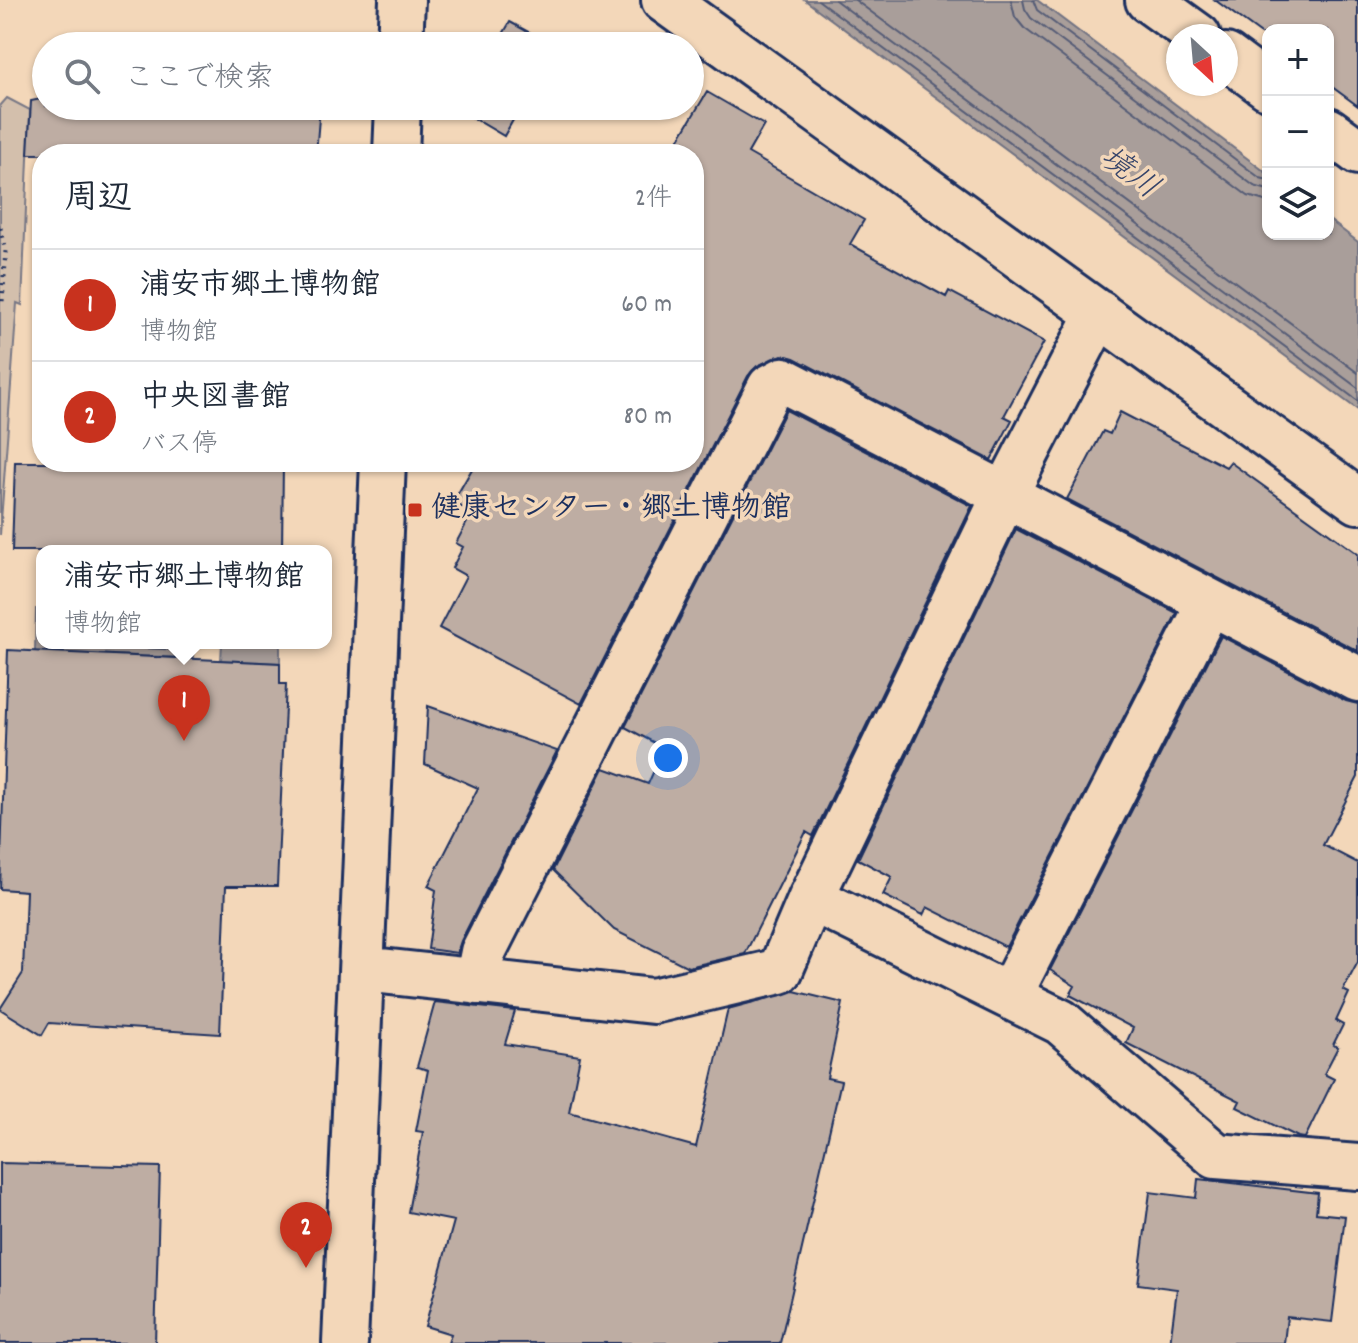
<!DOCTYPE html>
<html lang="ja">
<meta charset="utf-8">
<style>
:root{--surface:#fff;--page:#f6f6f7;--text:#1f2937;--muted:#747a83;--line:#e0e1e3;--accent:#c8321e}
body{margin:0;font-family:Dekko,"Klee One",sans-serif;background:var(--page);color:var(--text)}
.controls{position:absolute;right:24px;top:24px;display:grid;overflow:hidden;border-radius:16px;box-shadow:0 2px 6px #0004}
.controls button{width:72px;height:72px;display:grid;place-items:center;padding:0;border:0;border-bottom:2px solid var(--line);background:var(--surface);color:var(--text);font:40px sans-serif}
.compass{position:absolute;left:1166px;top:24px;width:72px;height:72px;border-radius:50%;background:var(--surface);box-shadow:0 2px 6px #0004;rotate:154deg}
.you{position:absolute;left:668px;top:758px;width:28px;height:28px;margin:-20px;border:6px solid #fff;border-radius:50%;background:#1a73e8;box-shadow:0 0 0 12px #1a73e833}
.badge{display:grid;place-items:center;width:52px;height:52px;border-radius:50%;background:var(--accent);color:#fff;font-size:26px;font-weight:700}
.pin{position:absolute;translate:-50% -66px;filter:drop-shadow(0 2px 4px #0008)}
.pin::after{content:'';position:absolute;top:42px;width:28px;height:24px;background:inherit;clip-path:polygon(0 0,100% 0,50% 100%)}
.popup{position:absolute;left:36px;top:545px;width:296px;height:104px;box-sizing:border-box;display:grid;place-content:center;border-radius:16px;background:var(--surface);filter:drop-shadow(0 2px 6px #0005);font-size:26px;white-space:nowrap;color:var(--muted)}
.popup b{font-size:30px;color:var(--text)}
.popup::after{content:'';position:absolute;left:50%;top:100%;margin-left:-16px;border:16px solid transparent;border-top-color:var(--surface)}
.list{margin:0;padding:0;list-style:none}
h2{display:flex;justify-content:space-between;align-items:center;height:104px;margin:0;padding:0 32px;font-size:34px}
h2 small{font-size:26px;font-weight:400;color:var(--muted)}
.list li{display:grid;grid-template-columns:52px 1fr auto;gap:24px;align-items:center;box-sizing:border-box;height:112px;padding:0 32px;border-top:2px solid var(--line)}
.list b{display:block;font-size:30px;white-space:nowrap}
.list p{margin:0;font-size:26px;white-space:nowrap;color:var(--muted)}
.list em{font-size:26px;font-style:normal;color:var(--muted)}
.icon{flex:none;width:44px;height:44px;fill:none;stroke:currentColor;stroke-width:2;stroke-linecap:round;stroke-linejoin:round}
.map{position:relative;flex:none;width:1358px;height:1343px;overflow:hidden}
.search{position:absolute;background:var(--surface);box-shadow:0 2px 6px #0004;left:32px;top:32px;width:672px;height:88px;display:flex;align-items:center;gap:20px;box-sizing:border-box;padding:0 28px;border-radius:44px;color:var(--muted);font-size:30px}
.panel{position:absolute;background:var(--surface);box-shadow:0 2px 6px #0004;left:32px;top:144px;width:672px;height:328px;border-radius:32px}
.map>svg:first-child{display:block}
</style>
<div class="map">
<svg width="1358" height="1343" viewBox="0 0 1358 1343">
<rect width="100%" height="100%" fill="#f3d7b9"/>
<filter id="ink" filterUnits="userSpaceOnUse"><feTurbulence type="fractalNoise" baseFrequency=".0125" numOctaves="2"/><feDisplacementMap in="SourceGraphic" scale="16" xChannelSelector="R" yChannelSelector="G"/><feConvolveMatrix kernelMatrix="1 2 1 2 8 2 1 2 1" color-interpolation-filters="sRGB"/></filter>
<g filter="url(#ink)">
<!-- green -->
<path fill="#d3bfac" stroke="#777785" stroke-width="2" d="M7 98 30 110 22 305 17 303 0 535V106Z"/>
<!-- water -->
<path fill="#a99e9a" stroke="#707282" stroke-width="2" d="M805 0H1037L1268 174V234H1328V219L1358 242V410Z
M36 609H42V643H194L193 658 35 652Z
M222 643H280V663L221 660Z"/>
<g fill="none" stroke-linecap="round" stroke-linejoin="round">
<!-- shore -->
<path stroke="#545b76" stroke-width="2" d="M818 0 1358 401
M835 0 1358 388
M855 0 1358 373
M1011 0 1015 17 1024 28 1248 196 1268 202
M1023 0 1025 9 1031 18 1254 186 1268 190
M1033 0 1037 10 1260 178 1268 180
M44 643 182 650 186 643"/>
</g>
<!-- building -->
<path fill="#beada3" stroke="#1b2f5e" stroke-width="2" d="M1215 0H1358V106L1328 84V30H1268V39Z
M510 22 554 46H496Z
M707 92 764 125 748 153 864 220 850 244 946 297 949 291 1044 342 1004 416 1012 420 991 460 794 358 782 355 757 366 748 376 581 704 439 628 466 576 452 568 463 547 456 543 472 513 453 502 476 462H694V154H670Z
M46 98V106H81L83 110 175 117 176 106H320L316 154H28L31 101Z
M471 106H521L504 136 470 116Z
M786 410 972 506 813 836 806 832 745 954 688 967 614 930 553 870 604 768 648 784 664 748 625 727Z
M1120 412 1226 467 1230 462 1358 554V651L1067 499 1103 431 1110 434Z
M15 462H283L282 551H12Z
M1016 529 1177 613 1006 947 927 907 923 915 883 895 892 877 858 859Z
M1221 636 1346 701 1358 704V777L1323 845 1358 863V962L1343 990 1349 993 1336 1021 1343 1025 1333 1045 1338 1047 1324 1074 1334 1079 1305 1138 1298 1137 1237 1107 1240 1101 1126 1043 1133 1028 1070 995 1075 986 1050 970Z
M8 650 280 663V684H286L277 886H226L220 1034 49 1023 42 1035 0 1009 23 973 26 891 0 889Z
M428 706 557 751 461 941 457 953 428 949 436 890 428 886 478 788 425 764Z
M794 991 843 1003 827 1078 841 1081 780 1343H448L451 1334 425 1326 454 1221 408 1212 423 1132 416 1131 428 1070 417 1067 435 1002 515 1011 505 1044 580 1056 569 1112 696 1147 728 1009Z
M0 1163 160 1167 155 1343H0Z
M1198 1179 1318 1193 1316 1213 1345 1216 1332 1322 1287 1317 1284 1343H1170L1177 1289 1138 1284 1150 1192 1196 1198Z"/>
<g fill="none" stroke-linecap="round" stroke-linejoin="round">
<defs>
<path id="minor" d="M664 0 1358 501
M1148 0 1198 36
M400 46 402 0
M1226 56 1268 87
M1328 130 1358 152
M396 154 398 106
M811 898 1005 495 1358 679
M363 969 653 1001 780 971 811 898 1061 1022 1216 1156 1358 1167
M477 982 483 952 770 387 783 380 1005 495 1099 313
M1009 996 1210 602
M345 1343 383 462"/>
</defs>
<!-- minor casing -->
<use href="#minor" stroke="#1b2f5e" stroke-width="50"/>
<!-- path -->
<path stroke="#1b2f5e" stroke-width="5" stroke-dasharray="2 6" stroke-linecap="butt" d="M0 228 6 251 2 302"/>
<!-- minor -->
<use href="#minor" stroke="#f3d7b9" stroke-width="44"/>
</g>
</g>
<!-- markers -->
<rect fill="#c8321e" stroke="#f3d7b9" stroke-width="3" x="407" y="502" width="16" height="16" rx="4"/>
<g text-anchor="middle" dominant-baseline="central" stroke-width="7" stroke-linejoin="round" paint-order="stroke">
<!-- poi labels -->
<g font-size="30" font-weight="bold" fill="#1b2f5e" stroke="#f3d7b9" text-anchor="start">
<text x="431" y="510">健康センター・郷土博物館</text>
</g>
<!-- water labels -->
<g font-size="32" font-style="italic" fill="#37456a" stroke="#f3d7b9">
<text transform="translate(1128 175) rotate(37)">境川</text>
</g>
</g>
</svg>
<div class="controls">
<button>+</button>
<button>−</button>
<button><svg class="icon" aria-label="layers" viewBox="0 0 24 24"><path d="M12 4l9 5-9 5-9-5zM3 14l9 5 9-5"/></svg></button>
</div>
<svg class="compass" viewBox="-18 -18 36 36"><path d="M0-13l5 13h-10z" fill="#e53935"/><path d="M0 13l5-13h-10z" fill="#747a83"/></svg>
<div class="you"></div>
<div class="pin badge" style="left:184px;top:741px">1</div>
<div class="popup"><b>浦安市郷土博物館</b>博物館</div>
<div class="pin badge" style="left:306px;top:1268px">2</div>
<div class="search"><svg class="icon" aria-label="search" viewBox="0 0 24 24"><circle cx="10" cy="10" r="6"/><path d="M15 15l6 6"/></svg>ここで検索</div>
<section class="panel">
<h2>周辺<small>2件</small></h2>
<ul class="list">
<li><span class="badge">1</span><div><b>浦安市郷土博物館</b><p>博物館</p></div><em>60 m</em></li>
<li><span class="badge">2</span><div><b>中央図書館</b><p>バス停</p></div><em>80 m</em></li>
</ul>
</section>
</div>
